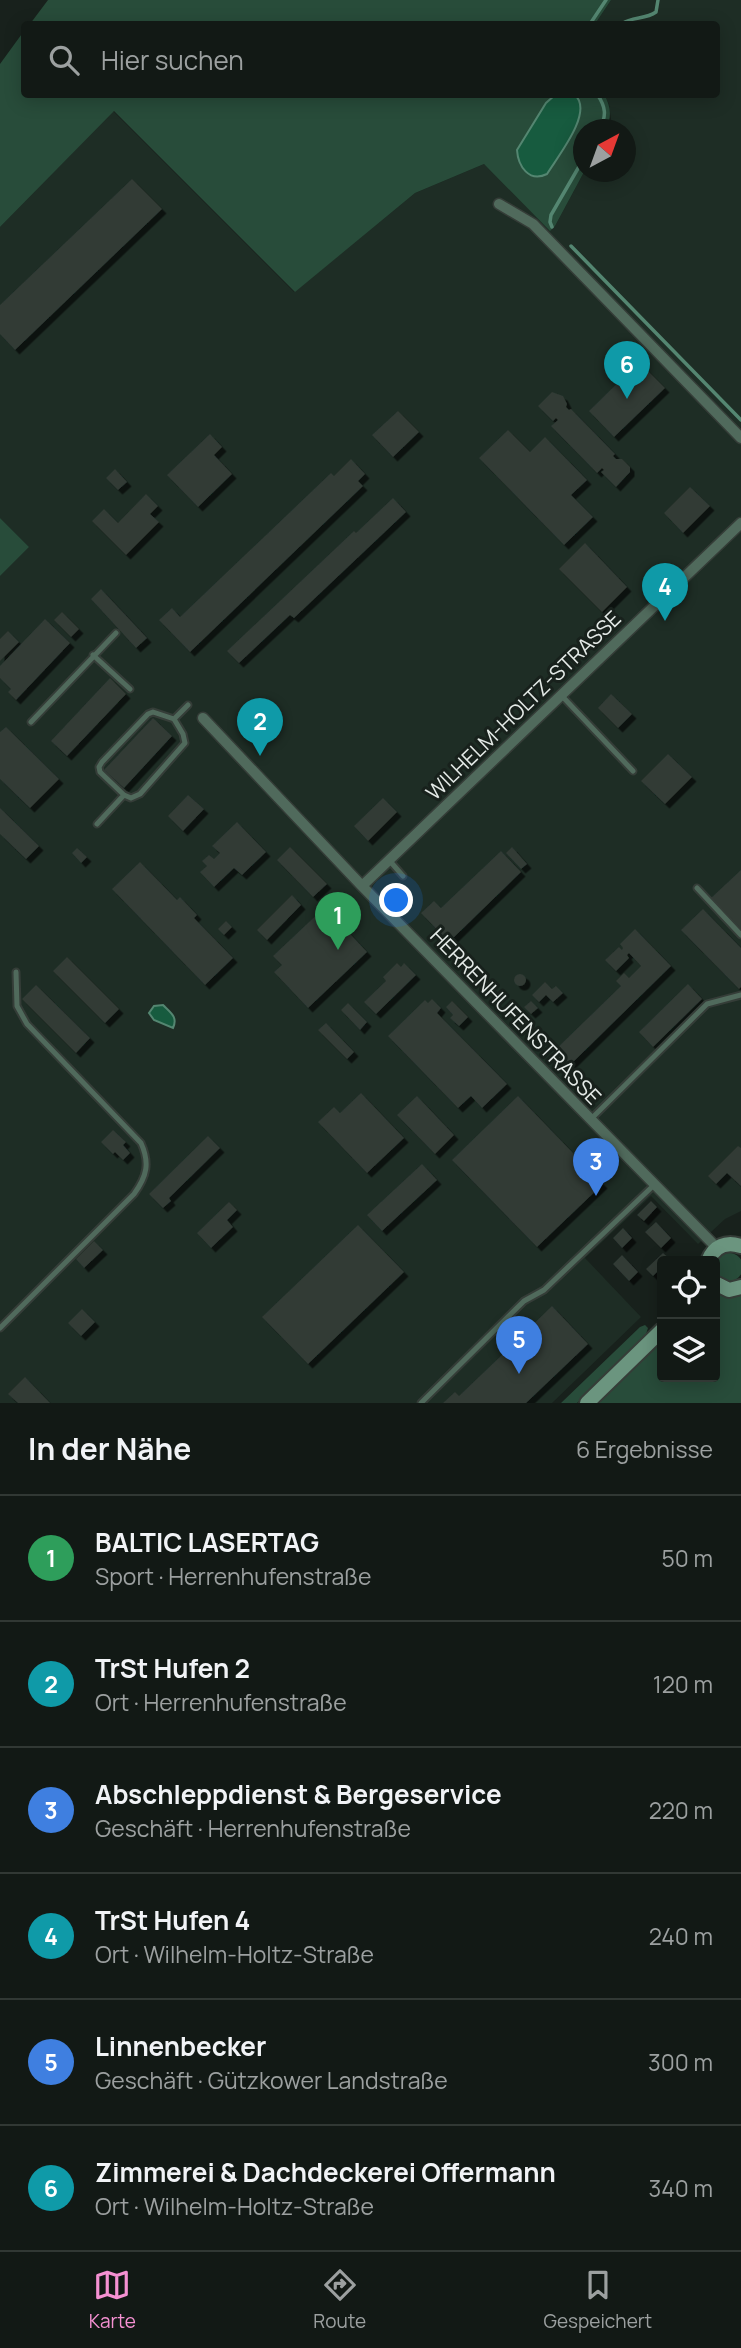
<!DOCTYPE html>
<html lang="de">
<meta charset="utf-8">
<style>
:root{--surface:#121915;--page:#1f2622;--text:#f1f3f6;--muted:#9ca0a0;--line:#313834;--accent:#f591d2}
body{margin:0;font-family:Manrope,sans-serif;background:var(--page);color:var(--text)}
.controls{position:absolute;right:21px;bottom:21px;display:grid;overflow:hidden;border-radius:7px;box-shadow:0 4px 18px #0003}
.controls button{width:63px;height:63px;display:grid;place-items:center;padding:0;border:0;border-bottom:2px solid var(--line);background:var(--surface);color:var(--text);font:35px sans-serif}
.compass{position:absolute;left:573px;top:119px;width:63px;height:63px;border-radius:50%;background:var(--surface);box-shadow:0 4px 18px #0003;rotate:41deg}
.you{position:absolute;left:397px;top:901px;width:24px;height:24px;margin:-18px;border:5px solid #fff;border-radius:50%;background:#1a73e8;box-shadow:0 0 0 10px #1a73e833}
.badge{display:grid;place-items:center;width:46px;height:46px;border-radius:50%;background:var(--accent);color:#fff;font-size:23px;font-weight:700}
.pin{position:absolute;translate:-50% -58px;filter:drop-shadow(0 2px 4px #0008)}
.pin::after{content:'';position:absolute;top:37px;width:24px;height:21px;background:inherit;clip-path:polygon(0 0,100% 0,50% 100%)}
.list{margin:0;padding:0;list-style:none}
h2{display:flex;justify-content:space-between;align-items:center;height:91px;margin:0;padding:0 28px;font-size:30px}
h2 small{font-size:23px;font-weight:400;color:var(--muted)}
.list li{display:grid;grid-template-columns:46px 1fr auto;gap:21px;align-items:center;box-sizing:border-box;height:126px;padding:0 28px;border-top:2px solid var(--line)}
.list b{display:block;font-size:26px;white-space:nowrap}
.list p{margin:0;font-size:23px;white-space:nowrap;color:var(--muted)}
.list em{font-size:23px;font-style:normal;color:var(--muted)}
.icon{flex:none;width:38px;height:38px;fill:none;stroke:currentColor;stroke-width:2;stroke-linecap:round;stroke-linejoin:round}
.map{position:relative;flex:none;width:741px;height:1403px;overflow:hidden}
.search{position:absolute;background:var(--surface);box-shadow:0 4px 18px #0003;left:21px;right:21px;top:21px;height:77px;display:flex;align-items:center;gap:18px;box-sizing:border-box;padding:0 24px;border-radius:7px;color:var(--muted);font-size:26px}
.sheet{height:847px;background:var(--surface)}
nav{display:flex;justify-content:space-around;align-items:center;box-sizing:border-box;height:98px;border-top:2px solid var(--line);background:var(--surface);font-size:19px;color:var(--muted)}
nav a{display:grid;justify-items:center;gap:4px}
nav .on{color:var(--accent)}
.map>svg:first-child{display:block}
</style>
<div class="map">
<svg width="741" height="1403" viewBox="0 0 741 1403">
<defs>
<filter id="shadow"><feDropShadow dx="4.5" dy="4.5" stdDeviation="0" flood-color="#0009"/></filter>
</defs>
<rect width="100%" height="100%" fill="#18211c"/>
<!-- built -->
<path fill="#1e2d25" d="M611 0H741V1211L725 1219 698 1244 651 1196 585 1258 641 1317 552 1403H0V576L29 547 0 518V227L113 111 294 292 415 193 484 164 555 226 584 172H626V130L606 129 611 119 609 104 604 95 716 94V24H595Z"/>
<!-- green -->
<path fill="#284c3a" d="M48 0H611L595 24H30Z
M24 31V94H604C611 107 612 116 606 129L584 130V172L555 226 550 231 484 164 415 193 295 292 114 111 0 227V64Z
M0 518 29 547 0 576Z
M715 1267a14 14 0 1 1 28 0a14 14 0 1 1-28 0Z
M724 1294 741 1296V1403H596L662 1340V1377H715V1296Z
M645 1325 648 1328 645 1337 577 1403H561L640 1327Z"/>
<!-- water -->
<path fill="#175b3f" stroke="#548671" stroke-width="2" d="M555 95H575C594 112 558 156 547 174 529 183 518 166 517 150L546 103Z
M163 1005C171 1013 178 1017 173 1028L154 1020 149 1013 154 1006Z"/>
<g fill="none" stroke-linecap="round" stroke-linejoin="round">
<!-- stream -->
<path stroke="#548671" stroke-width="3.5" d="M590 24 606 0
M622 24C632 16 645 20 656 12L658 0
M597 94C606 107 607 116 599 130
M552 227 550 222 551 215 584 158
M571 246 741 420"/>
</g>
<!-- building -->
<path fill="#303a35" filter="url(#shadow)" d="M132 179 162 209 15 350 0 334V305Z
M639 362 665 388 614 437 589 411Z
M552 392 563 396 567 404 566 407 569 410 571 409 615 454 613 456 616 459H622L630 467V472L616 487 601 472 604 470 602 468 597 473 551 426 558 420 556 418 553 421 538 406Z
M398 411 419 432 393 457 372 435Z
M508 430 530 452 545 437 587 480 571 495 593 517 564 545 479 458Z
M210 434 222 447 214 455 232 474 198 507 167 475Z
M351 459 365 474 358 481 363 486 190 652 159 620 172 608 180 617 331 473 334 476Z
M115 469 127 482 118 490 106 478Z
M690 487 710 506 683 533 664 513Z
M146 494 158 506 150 514 159 522 126 555 92 521 104 509 118 523Z
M393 498 406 512 294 618 290 615 239 663 227 651 354 531 356 533Z
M585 543 627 587 602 612 559 569Z
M101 589 147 638 136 648 91 599Z
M62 612 79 629 71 637 54 620Z
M45 619 70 643 16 700 8 692 11 689 0 678V666Z
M8 631 19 642 0 661V639Z
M110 678 126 694 67 756 51 741Z
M611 694 632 714 618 728 598 708Z
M153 718 172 736 124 788 104 770Z
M6 727 59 779 30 808 0 779V732Z
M668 754 692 777 665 804 641 781Z
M188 795 204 809 183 831 168 816Z
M383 798 397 812 368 841 354 826Z
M0 808 39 846 26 859 0 834Z
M237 822 266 852 242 875 234 868 214 887 200 872 207 866 202 861 209 855 214 859 220 853 212 846Z
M290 847 327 884 313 897 277 860Z
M512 847 527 864 521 869 506 853Z
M77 848 87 857 81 863 72 853Z
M501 851 521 872 449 942 421 913 434 901 441 908Z
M140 862 177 900 180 897 197 915 194 918 233 958 205 985 112 889Z
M741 870V929L711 898Z
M292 895 301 905 267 940 257 930Z
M325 907 367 952 308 1008 274 972 282 965 273 956Z
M703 909 741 948V987L739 989 681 930Z
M226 921 232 927 224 935 218 929Z
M635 929 671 966 567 1068 552 1053 621 986 616 981 624 973 629 978 641 966 629 953 627 955 629 958 616 971 605 960 619 947 622 950 623 948 620 944Z
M67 957 119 1009 105 1023 53 971Z
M397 963 401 967 404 963 416 975 376 1014 364 1002 386 981 383 977Z
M514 980a6 6 0 1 1 12 0a6 6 0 1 1-12 0Z
M545 982 552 989 556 986 563 993 553 1002 546 995 539 1002 532 995Z
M688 984 702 999 653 1047 639 1032Z
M36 985 90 1038 76 1053 22 999Z
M432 999 441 1008 437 1013 507 1084 482 1108 471 1096 458 1108 388 1036 425 1000 428 1003Z
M452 1001 468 1017 459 1026 450 1018 453 1015 446 1007Z
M531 1001 538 1008 531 1014 524 1007Z
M348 1003 367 1022 360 1030 341 1010Z
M326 1023 354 1052 347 1059 318 1030Z
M361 1093 404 1138 367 1173 318 1122 334 1107 340 1113Z
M417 1096 454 1135 435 1154 397 1115Z
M518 1096 603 1184 537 1247 452 1160Z
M113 1130 126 1142 123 1145 130 1153 123 1160 115 1152 113 1154 101 1142Z
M208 1136 220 1148 169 1198 171 1201 163 1208 149 1194Z
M738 1146 741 1148V1186L727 1173 716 1184 708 1176Z
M422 1164 437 1180 382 1231 367 1215Z
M651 1201 657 1207 644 1221 637 1215Z
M229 1202 237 1210 227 1220 233 1227 211 1248 197 1233Z
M656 1222 671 1238 661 1248 645 1232Z
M358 1225 404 1272 308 1364 262 1317Z
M623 1228 632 1238 622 1248 613 1238Z
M94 1241 103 1250 84 1268 76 1259Z
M663 1253 670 1259 662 1261V1267L653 1276 646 1269Z
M622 1255 638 1272 629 1281 613 1264Z
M552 1306 588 1344 526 1403H443L455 1392 459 1396 504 1353 498 1346 508 1336 514 1343Z
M82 1309 95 1322 81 1336 68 1323Z
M25 1377 50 1403H18L8 1394Z"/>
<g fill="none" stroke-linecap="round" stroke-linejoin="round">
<defs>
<path id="service" d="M93 655 130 689
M561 695 633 771
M174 719 153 712 148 714 102 762 99 767 100 772 124 795 131 798 140 794 185 743 183 734 174 719 188 705
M31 722 116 633
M97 824 124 795
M389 860 403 876
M697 888 741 935
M590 1120 707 1004 741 995
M0 1328 134 1194C147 1176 150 1163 141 1143L27 1024 17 1006 16 972
M421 1403 524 1301 544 1290 654 1185"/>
<path id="minor" d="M499 204 533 224 741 438
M203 718 362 886 717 1248
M362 886 741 523"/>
<path id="secondary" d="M708 1261C714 1246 726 1241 741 1246
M715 1283 729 1290 741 1287
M587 1403 662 1330"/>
</defs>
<!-- service casing -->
<use href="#service" stroke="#353d38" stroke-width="9"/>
<!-- minor casing -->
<use href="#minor" stroke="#353d38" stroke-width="13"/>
<!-- secondary casing -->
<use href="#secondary" stroke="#353d38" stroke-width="18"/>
<!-- service -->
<use href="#service" stroke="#506a5c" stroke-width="5"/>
<!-- minor -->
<use href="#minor" stroke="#506a5c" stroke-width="10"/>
<!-- secondary -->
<use href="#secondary" stroke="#6b957f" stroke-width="14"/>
</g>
<g text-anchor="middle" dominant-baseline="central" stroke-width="6" stroke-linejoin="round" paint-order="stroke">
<!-- street labels -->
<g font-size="21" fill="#e4eae7" stroke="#18211c">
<text transform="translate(523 705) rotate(-44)">WILHELM-HOLTZ-STRASSE</text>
<text transform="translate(516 1016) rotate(46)">HERRENHUFENSTRASSE</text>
</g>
</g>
</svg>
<div class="controls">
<button><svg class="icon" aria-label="locate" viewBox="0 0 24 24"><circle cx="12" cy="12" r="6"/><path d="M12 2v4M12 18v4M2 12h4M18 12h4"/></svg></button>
<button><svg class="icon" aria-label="layers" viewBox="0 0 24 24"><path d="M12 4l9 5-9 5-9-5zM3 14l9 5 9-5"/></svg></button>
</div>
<svg class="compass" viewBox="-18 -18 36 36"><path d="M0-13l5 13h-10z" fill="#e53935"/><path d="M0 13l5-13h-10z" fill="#9ca0a0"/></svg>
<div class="you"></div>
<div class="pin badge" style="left:338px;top:950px;background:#2e9e5b">1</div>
<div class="pin badge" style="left:260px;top:756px;background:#0f9aa8">2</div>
<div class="pin badge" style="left:596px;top:1196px;background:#3f7fe0">3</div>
<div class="pin badge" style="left:665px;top:621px;background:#0f9aa8">4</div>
<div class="pin badge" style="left:519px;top:1374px;background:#3f7fe0">5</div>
<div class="pin badge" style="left:627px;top:399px;background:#0f9aa8">6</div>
<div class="search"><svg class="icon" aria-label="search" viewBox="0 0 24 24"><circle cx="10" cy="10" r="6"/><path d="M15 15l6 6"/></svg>Hier suchen</div>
</div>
<section class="sheet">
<h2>In der Nähe<small>6 Ergebnisse</small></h2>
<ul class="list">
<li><span class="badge" style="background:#2e9e5b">1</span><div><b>BALTIC LASERTAG</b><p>Sport · Herrenhufenstraße</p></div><em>50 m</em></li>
<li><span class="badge" style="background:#0f9aa8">2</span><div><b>TrSt Hufen 2</b><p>Ort · Herrenhufenstraße</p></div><em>120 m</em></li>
<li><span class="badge" style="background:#3f7fe0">3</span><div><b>Abschleppdienst &amp; Bergeservice</b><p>Geschäft · Herrenhufenstraße</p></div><em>220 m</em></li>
<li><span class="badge" style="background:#0f9aa8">4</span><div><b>TrSt Hufen 4</b><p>Ort · Wilhelm-Holtz-Straße</p></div><em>240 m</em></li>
<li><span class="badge" style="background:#3f7fe0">5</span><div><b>Linnenbecker</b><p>Geschäft · Gützkower Landstraße</p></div><em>300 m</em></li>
<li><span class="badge" style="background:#0f9aa8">6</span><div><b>Zimmerei &amp; Dachdeckerei Offermann</b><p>Ort · Wilhelm-Holtz-Straße</p></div><em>340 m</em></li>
</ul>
</section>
<nav>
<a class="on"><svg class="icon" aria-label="map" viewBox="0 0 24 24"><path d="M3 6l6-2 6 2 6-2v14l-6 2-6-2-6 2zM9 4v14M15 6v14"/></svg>Karte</a>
<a><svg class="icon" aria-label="directions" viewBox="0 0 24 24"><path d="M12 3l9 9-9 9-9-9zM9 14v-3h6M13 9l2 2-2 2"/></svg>Route</a>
<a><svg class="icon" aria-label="saved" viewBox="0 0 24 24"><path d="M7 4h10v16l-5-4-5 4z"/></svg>Gespeichert</a>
</nav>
